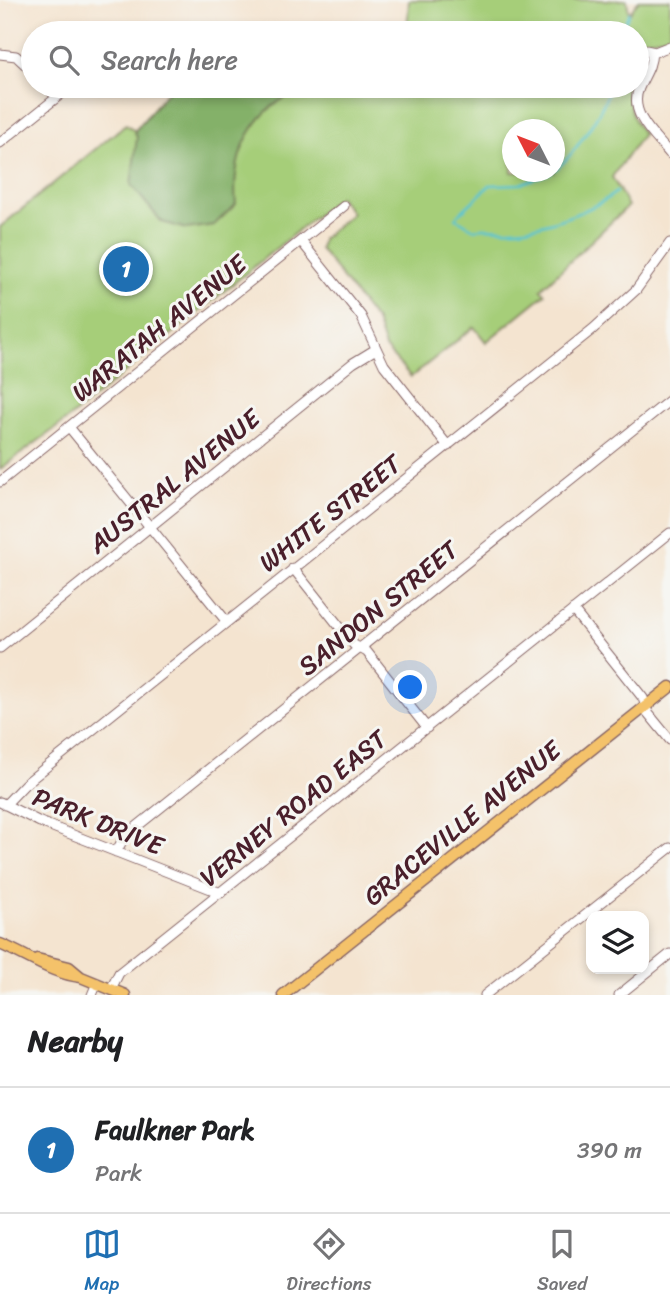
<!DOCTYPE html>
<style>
:root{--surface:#fff;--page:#f2f2f2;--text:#202124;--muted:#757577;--line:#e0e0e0;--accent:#1f6fb2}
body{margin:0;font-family:Sriracha,sans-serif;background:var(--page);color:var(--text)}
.controls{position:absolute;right:21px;bottom:21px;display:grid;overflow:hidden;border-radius:14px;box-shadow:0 4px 10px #0003}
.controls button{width:63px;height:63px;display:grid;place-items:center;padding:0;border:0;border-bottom:2px solid var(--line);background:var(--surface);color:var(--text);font:35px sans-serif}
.compass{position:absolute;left:502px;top:119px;width:63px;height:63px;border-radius:50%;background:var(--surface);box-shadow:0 4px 10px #0003;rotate:312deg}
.you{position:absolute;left:411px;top:688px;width:24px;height:24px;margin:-18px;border:5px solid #fff;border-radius:50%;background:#1a73e8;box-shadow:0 0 0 10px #1a73e833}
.badge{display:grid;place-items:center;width:46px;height:46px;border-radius:50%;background:var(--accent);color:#fff;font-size:23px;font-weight:700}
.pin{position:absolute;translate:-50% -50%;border:4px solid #fff;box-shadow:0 2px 7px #0006}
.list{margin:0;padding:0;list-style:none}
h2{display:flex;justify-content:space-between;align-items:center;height:91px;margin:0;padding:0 28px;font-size:30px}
h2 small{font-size:23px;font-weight:400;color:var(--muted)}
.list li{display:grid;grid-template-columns:46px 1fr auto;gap:21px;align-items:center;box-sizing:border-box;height:126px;padding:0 28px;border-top:2px solid var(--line)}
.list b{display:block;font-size:26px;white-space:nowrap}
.list p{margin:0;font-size:23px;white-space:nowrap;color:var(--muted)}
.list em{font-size:23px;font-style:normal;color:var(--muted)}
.icon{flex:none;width:38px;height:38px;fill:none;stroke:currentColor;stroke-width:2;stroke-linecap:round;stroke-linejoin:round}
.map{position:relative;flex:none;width:670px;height:995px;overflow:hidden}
.search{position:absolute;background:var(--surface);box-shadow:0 4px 10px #0003;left:21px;right:21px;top:21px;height:77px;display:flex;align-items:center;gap:18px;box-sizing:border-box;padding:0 24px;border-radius:38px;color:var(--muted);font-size:26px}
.sheet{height:217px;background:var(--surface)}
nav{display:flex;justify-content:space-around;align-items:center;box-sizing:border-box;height:98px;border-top:2px solid var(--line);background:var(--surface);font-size:19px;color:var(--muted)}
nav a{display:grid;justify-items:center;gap:4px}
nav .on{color:var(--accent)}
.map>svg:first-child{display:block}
</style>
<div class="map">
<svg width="670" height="995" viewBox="0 0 670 995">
<rect width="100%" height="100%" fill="#f6f6f2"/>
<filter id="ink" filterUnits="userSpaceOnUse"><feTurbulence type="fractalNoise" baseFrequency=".0143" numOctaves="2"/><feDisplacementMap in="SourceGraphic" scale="14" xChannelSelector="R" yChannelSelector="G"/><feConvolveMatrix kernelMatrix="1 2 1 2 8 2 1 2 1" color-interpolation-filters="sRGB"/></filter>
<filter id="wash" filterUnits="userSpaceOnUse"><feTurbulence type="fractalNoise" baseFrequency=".00686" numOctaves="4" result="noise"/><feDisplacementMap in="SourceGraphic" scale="28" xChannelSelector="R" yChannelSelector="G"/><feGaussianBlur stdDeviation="1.57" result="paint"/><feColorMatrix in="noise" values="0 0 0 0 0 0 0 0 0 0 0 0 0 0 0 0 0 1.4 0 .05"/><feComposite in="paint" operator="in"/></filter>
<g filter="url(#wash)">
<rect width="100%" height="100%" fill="#f4e4d0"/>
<!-- green -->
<path fill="#a6ce79" stroke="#787652" stroke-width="2" fill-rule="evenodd" d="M409 0H627L629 14 639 0H670V36L637 40V33H407Z
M172 86H632C627 106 632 118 643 134L612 177 628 206 541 289 545 294 486 342 474 327 411 377 385 348 376 321 320 249 322 239 352 213 339 197 68 419 0 469V227L126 124 135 131ZM512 130H554V172H512Z"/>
<!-- forest -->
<path fill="#84b169" stroke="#67684a" stroke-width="2" d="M172 86H320C260 96 230 147 236 204L214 225 187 229 162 222 131 185 137 137 134 132Z"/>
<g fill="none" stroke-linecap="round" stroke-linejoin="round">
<!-- stream -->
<path stroke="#59c4d2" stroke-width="2.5" d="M623 26 629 13
M554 170C570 161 608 105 609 86
M552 172 520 184 490 185 455 218 474 229C488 226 499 230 512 229 541 229 595 210 616 192"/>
</g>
</g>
<g filter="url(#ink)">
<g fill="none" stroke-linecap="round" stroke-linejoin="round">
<defs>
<path id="minor" d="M637 48 655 52 670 46
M652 52C651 68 645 74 639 88 628 113 655 136 670 154
M0 54 16 56 33 72
M46 86 57 97
M0 143 71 86
M301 241 361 316 384 365 448 446
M69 427 227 622
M0 482 344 206
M293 568 354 645 367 652 427 728
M573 610 643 698 648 713 670 740
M0 648 353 363 376 349
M0 802 40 822 221 893
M5 805 25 784 593 329 636 290 670 243
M116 852 125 836 670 400
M111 989 119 973 670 533
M92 995 97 983
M485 995 670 848
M619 995 670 954"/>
<path id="major" d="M0 944C27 955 52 974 81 977
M37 959 69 967 81 977 125 995
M283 995 670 687"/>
</defs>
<!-- minor casing -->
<use href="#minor" stroke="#866465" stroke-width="11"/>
<!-- major casing -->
<use href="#major" stroke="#866465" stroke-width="13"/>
<!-- minor -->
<use href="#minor" stroke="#fff" stroke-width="9"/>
<!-- major -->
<use href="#major" stroke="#f4c26a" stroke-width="10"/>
</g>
</g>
<g text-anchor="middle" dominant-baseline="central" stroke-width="6" stroke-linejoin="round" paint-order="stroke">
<!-- street labels -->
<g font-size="26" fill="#4a1f2b" stroke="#f6f6f2">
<text transform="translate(159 328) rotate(-39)">WARATAH AVENUE</text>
<text transform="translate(174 481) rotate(-39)">AUSTRAL AVENUE</text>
<text transform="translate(330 513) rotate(-38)">WHITE STREET</text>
<text transform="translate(378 608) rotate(-39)">SANDON STREET</text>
<text transform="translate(293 808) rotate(-39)">VERNEY ROAD EAST</text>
<text transform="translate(98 821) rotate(22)">PARK DRIVE</text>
<text transform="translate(462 823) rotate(-39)">GRACEVILLE AVENUE</text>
</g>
</g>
</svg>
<div class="controls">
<button><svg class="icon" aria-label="layers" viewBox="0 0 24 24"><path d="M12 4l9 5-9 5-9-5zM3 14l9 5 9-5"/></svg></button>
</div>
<svg class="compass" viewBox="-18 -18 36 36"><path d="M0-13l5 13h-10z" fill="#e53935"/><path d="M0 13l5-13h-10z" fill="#757577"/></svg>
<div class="you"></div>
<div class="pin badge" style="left:126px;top:269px">1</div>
<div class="search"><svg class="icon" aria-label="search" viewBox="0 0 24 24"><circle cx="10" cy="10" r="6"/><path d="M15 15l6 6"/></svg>Search here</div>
</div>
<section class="sheet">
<h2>Nearby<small></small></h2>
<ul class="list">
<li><span class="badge">1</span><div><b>Faulkner Park</b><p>Park</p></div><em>390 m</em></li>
</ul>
</section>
<nav>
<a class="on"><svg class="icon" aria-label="map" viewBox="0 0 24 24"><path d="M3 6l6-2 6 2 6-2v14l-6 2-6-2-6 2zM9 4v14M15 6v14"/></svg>Map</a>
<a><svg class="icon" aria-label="directions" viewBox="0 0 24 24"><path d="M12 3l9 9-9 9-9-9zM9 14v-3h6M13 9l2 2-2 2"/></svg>Directions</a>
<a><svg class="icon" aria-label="saved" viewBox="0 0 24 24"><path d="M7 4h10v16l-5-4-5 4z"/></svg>Saved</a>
</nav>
